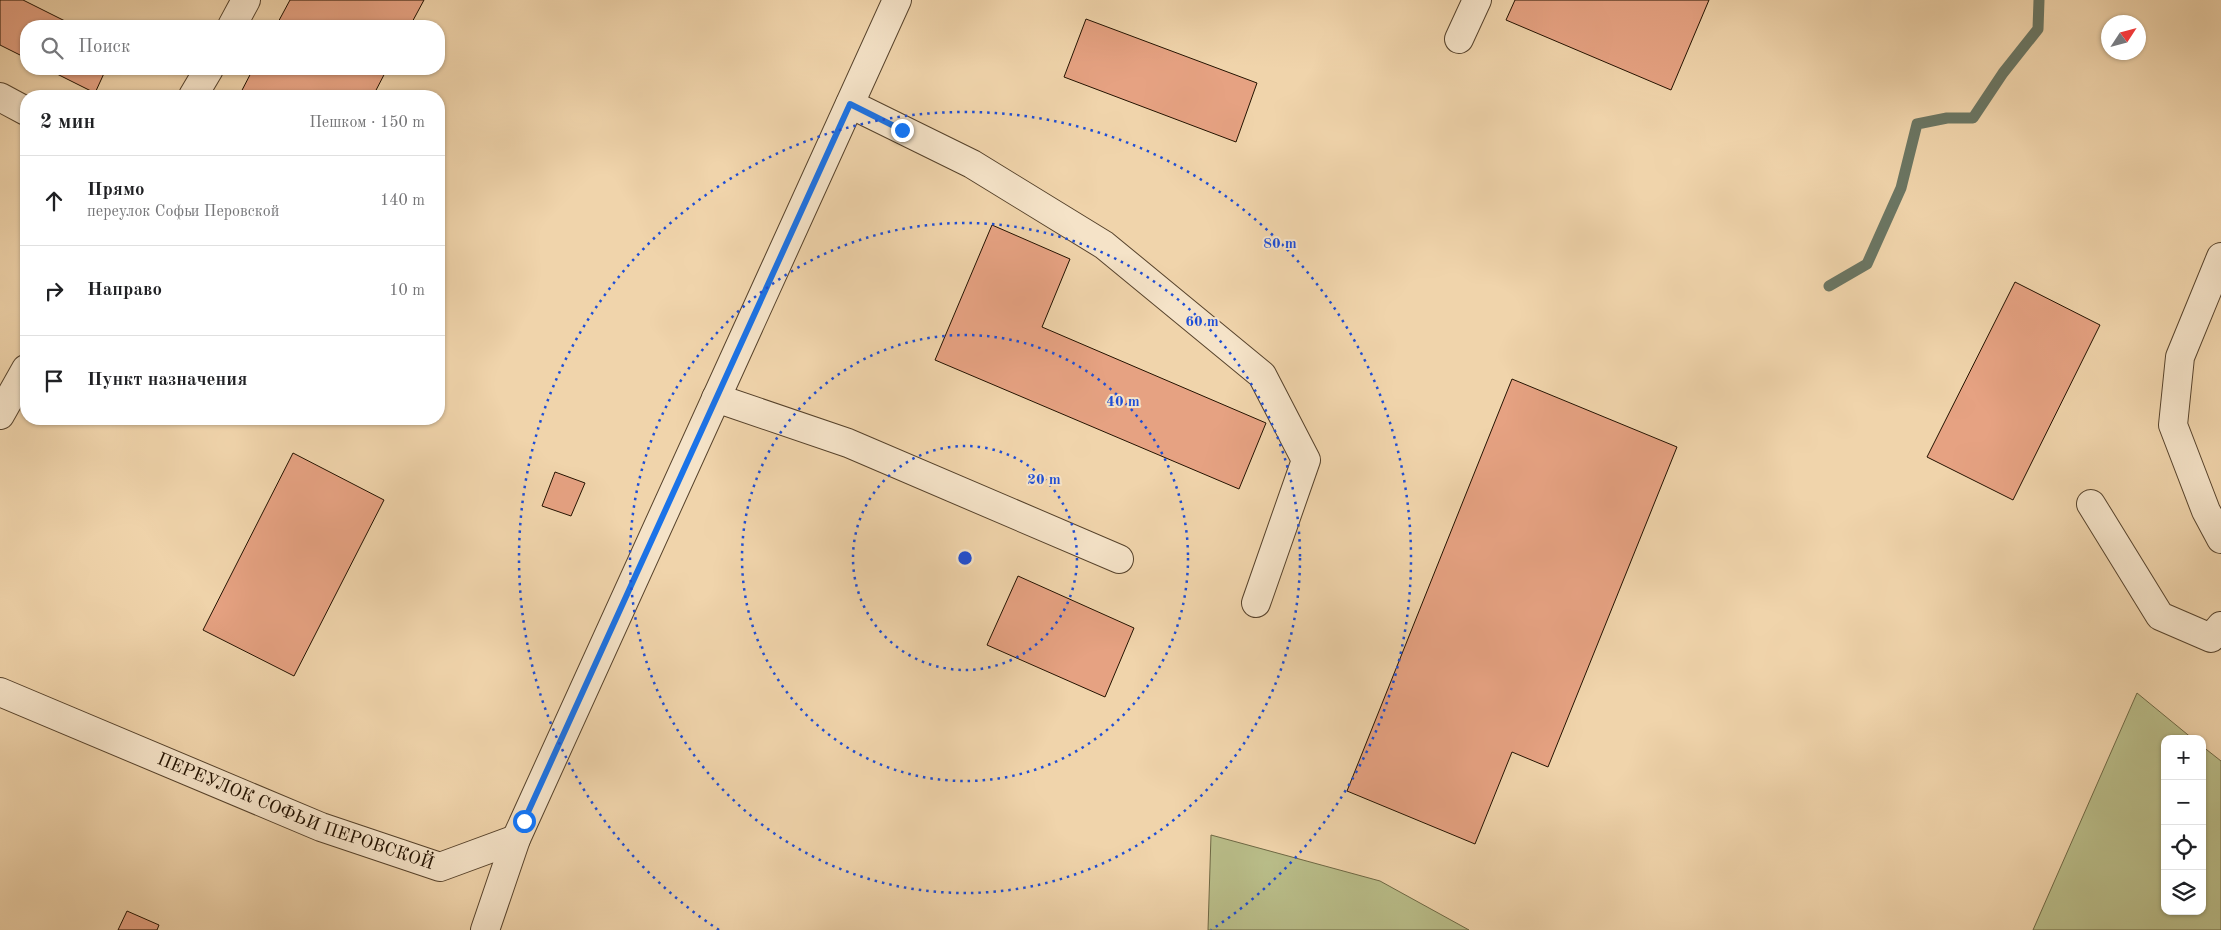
<!DOCTYPE html>
<html lang="ru">
<meta charset="utf-8">
<style>
:root{--surface:#fff;--page:#f6f6f6;--text:#202124;--muted:#757577;--line:#e0e0e0}
body{margin:0;font-family:"Old Standard TT",serif;background:var(--page);color:var(--text)}
.controls{position:absolute;right:15px;bottom:15px;display:grid;overflow:hidden;border-radius:10px;box-shadow:0 1px 4px #0004}
.controls button{width:45px;height:45px;display:grid;place-items:center;padding:0;border:0;border-bottom:1px solid var(--line);background:var(--surface);color:var(--text);font:25px sans-serif}
.compass{position:absolute;left:2101px;top:15px;width:45px;height:45px;border-radius:50%;background:var(--surface);box-shadow:0 1px 4px #0004;rotate:54deg}
.stop{position:absolute;width:15px;height:15px;margin:-11px;border:4px solid #1a73e8;border-radius:50%;background:#fff}
.stop.end{background:#1a73e8;border-color:#fff;box-shadow:0 1px 5px #0008}
.list{margin:0;padding:0;list-style:none}
h2{display:flex;justify-content:space-between;align-items:center;height:65px;margin:0;padding:0 20px;font-size:21px}
h2 small{font-size:16px;font-weight:400;color:var(--muted)}
.list li{display:grid;grid-template-columns:32px 1fr auto;gap:15px;align-items:center;box-sizing:border-box;height:90px;padding:0 20px;border-top:1px solid var(--line)}
.list b{display:block;font-size:19px;white-space:nowrap}
.list p{margin:0;font-size:16px;white-space:nowrap;color:var(--muted)}
.list em{font-size:16px;font-style:normal;color:var(--muted)}
.icon{flex:none;width:28px;height:28px;fill:none;stroke:currentColor;stroke-width:2;stroke-linecap:round;stroke-linejoin:round}
.map{position:relative;flex:none;width:2221px;height:930px;overflow:hidden}
.search{position:absolute;background:var(--surface);box-shadow:0 1px 4px #0004;left:20px;top:20px;width:425px;height:55px;display:flex;align-items:center;gap:12px;box-sizing:border-box;padding:0 18px;border-radius:20px;color:var(--muted);font-size:19px}
.panel{position:absolute;background:var(--surface);box-shadow:0 1px 4px #0004;left:20px;top:90px;width:425px;height:335px;border-radius:20px}
.map>svg:first-child{display:block}
</style>
<div class="map">
<svg width="2221" height="930" viewBox="0 0 2221 930">
<rect width="100%" height="100%" fill="#f0d4ab"/>
<filter id="stains"><feTurbulence type="fractalNoise" baseFrequency=".004" numOctaves="4"/><feColorMatrix values="0 0 0 0 .2 0 0 0 0 .09 0 0 0 0 .02 0 0 0 .5 -.17"/></filter>
<radialGradient id="worn" r=".72"><stop offset=".6" stop-color="#630" stop-opacity="0"/><stop offset="1" stop-color="#630" stop-opacity=".3"/></radialGradient>
<!-- green -->
<path fill="#b9bd89" stroke="#6e6844" d="M2137 693 2193 739H2165V911H2202V746L2221 761V930H2033Z
M1211 835 1380 881 1469 930H1208Z"/>
<g fill="none" stroke-linecap="round" stroke-linejoin="round">
<!-- stream -->
<path stroke="#6b7663" stroke-width="11" d="M1829 286 1867 264 1901 188 1917 124 1947 118H1973L2003 73 2038 29 2039 0"/>
</g>
<!-- building -->
<path fill="#e6a282" stroke="#231200" d="M0 0H23L75 26H26V58L0 45Z
M290 0H424L410 26H276Z
M1515 0H1709L1671 90 1506 20Z
M1086 19 1257 83 1236 142 1064 77Z
M47 69H106L95 93Z
M253 69H387L373 96H239Z
M992 225 1070 259 1042 327 1266 423 1239 489 935 360Z
M2015 282 2100 325 2013 500 1927 457Z
M1512 379 1677 447 1548 767 1512 752 1475 844 1347 791Z
M293 453 384 500 294 676 203 630Z
M555 472 585 483 571 516 542 506Z
M1018 576 1134 628 1105 697 987 645Z
M127 911 159 925 157 930H118Z"/>
<g fill="none" stroke-linecap="round" stroke-linejoin="round">
<defs>
<g id="minor">
<path d="M232 26 246 0"/>
<path d="M1459 39 1477 0"/>
<path d="M193 96 209 69"/>
<path d="M0 97 26 111"/>
<path d="M850 104 972 164 1104 245 1262 375 1306 460 1256 603"/>
<path d="M2221 257 2180 357 2173 425 2206 511 2221 539"/>
<path d="M716 398 848 443 1119 559"/>
<path d="M0 415 26 369"/>
<path d="M2091 504 2160 616 2211 638 2221 626"/>
<path id="s1" d="M0 692 321 827 440 867 516 839"/>
<path d="M485 930 516 839 897 0"/>
</g>
</defs>
<!-- minor casing -->
<use href="#minor" stroke="#56422b" stroke-width="30"/>
<!-- minor -->
<use href="#minor" stroke="#f5e3c8" stroke-width="28"/>
</g>
<g fill="none" stroke-linecap="round" stroke-linejoin="round">
<!-- route -->
<path stroke="#1a73e8" stroke-width="6" d="M524 821 850 104 902 130"/>
</g>
<!-- distance rings -->
<g fill="none" stroke="#1d4ed8" stroke-width="2.5" stroke-dasharray="2.5 5">
<circle cx="965" cy="558" r="112"/>
<circle cx="965" cy="558" r="223"/>
<circle cx="965" cy="558" r="335"/>
<path d="M719 930A446 446 0 1 1 1211 930"/>
</g>
<g text-anchor="middle" dominant-baseline="central" stroke-width="4" stroke-linejoin="round" paint-order="stroke">
<!-- street labels -->
<g font-size="18" fill="#231200" stroke="#f5e3c8">
<text stroke="none"><textPath href="#s1" startOffset="319">ПЕРЕУЛОК СОФЬИ ПЕРОВСКОЙ</textPath></text>
</g>
</g>
<circle cx="965" cy="558" r="8" fill="#1d4ed8" stroke="#f5e3c8" stroke-width="2.5"/>
<g font-size="15" text-anchor="middle" font-weight="bold" fill="#1d4ed8" stroke="#f5e3c8" stroke-width="4" stroke-linejoin="round" paint-order="stroke">
<text x="1280" y="248">80 m</text>
<text x="1202" y="326">60 m</text>
<text x="1123" y="406">40 m</text>
<text x="1044" y="484">20 m</text>
</g>
<rect width="100%" height="100%" filter="url(#stains)"/>
<rect width="100%" height="100%" fill="url(#worn)"/>
</svg>
<div class="controls">
<button>+</button>
<button>−</button>
<button><svg class="icon" aria-label="locate" viewBox="0 0 24 24"><circle cx="12" cy="12" r="6"/><path d="M12 2v4M12 18v4M2 12h4M18 12h4"/></svg></button>
<button><svg class="icon" aria-label="layers" viewBox="0 0 24 24"><path d="M12 4l9 5-9 5-9-5zM3 14l9 5 9-5"/></svg></button>
</div>
<svg class="compass" viewBox="-18 -18 36 36"><path d="M0-13l5 13h-10z" fill="#e53935"/><path d="M0 13l5-13h-10z" fill="#757577"/></svg>
<div class="stop" style="left:524px;top:821px"></div>
<div class="stop end" style="left:902px;top:130px"></div>
<div class="search"><svg class="icon" aria-label="search" viewBox="0 0 24 24"><circle cx="10" cy="10" r="6"/><path d="M15 15l6 6"/></svg>Поиск</div>
<section class="panel">
<h2>2 мин<small>Пешком · 150 m</small></h2>
<ul class="list">
<li><svg class="icon" aria-label="ahead" viewBox="0 0 24 24"><path d="M12 20V5M6 11l6-6 6 6"/></svg><div><b>Прямо</b><p>переулок Софьи Перовской</p></div><em>140 m</em></li>
<li><svg class="icon" aria-label="right" viewBox="0 0 24 24"><path d="M7 20v-9h11M14 6l5 5-5 5"/></svg><div><b>Направо</b></div><em>10 m</em></li>
<li><svg class="icon" aria-label="arrive" viewBox="0 0 24 24"><path d="M6 21V4h12l-3 4 3 4H6"/></svg><div><b>Пункт назначения</b></div></li>
</ul>
</section>
</div>
